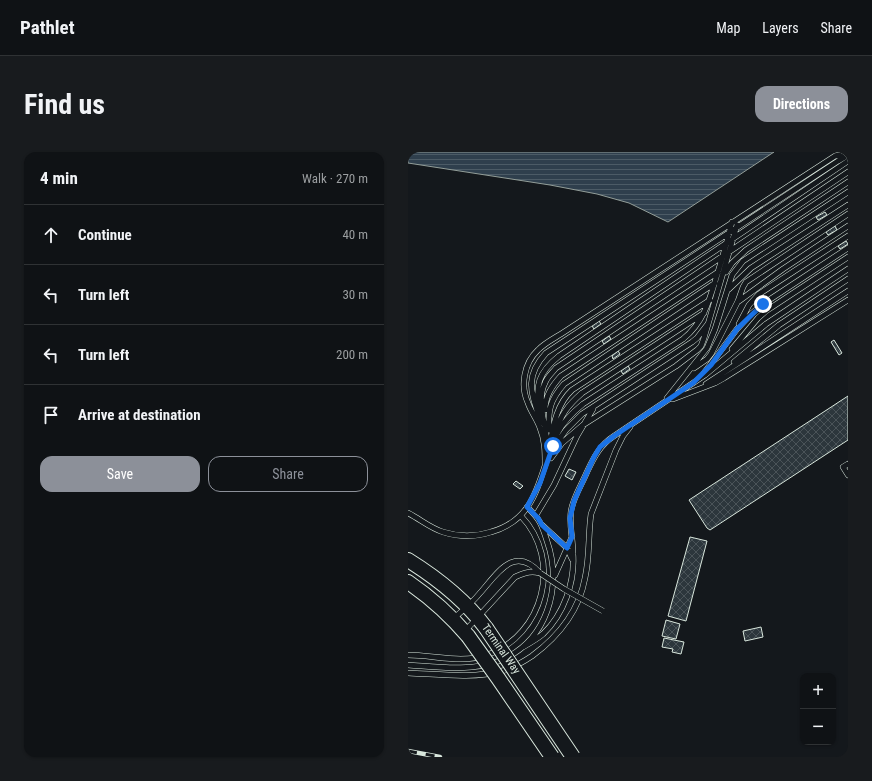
<!DOCTYPE html>
<meta charset="utf-8">
<style>
:root{--surface:#0f1215;--page:#181b1e;--text:#f1f3f6;--muted:#9b9ea0;--line:#2f3234;--accent:#8c9099}
body{margin:0;font-family:"Roboto Condensed",sans-serif;background:var(--page);color:var(--text)}
.controls{position:absolute;right:12px;bottom:12px;display:grid;overflow:hidden;border-radius:8px;box-shadow:0 1px 3px #0004}
.controls button{width:36px;height:36px;display:grid;place-items:center;padding:0;border:0;border-bottom:1px solid var(--line);background:var(--surface);color:var(--text);font:20px sans-serif}
.stop{position:absolute;width:12px;height:12px;margin:-9px;border:3px solid #1a73e8;border-radius:50%;background:#fff}
.stop.end{background:#1a73e8;border-color:#fff;box-shadow:0 1px 4px #0008}
.list{margin:0;padding:0;list-style:none}
h2{display:flex;justify-content:space-between;align-items:center;height:52px;margin:0;padding:0 16px;font-size:17px}
h2 small{font-size:13px;font-weight:400;color:var(--muted)}
.list li{display:grid;grid-template-columns:26px 1fr auto;gap:12px;align-items:center;box-sizing:border-box;height:60px;padding:0 16px;border-top:1px solid var(--line)}
.list b{display:block;font-size:15px;white-space:nowrap}
.list em{font-size:13px;font-style:normal;color:var(--muted)}
.actions{display:flex;gap:8px;padding:12px 16px}
.actions a{flex:1;padding:9px 0;border:1px solid var(--accent);border-radius:12px;text-align:center;font-size:14px;color:var(--accent)}
.actions .main{background:var(--accent);color:#fff}
.icon{flex:none;width:22px;height:22px;fill:none;stroke:currentColor;stroke-width:2;stroke-linecap:round;stroke-linejoin:round}
.map{position:relative;flex:none;width:440px;height:605px;overflow:hidden;border-radius:12px}
header{display:flex;align-items:center;gap:24px;box-sizing:border-box;height:56px;padding:0 20px;background:var(--surface);border-bottom:1px solid var(--line)}
header strong{font-size:19px}
nav{display:flex;gap:22px;margin-inline-start:auto;font-size:14px}
.intro{display:flex;align-items:center;justify-content:space-between;box-sizing:border-box;height:96px;padding:0 24px}
h1{margin:0;font-size:28px}
.button{padding:10px 18px;border-radius:12px;background:var(--accent);color:#fff;font-size:14px;font-weight:700}
main{display:flex;gap:24px;padding:0 24px}
aside{flex:1;background:var(--surface);border-radius:12px;box-shadow:0 1px 3px #0004}
.map>svg:first-child{display:block}
</style>
<header>
<strong>Pathlet</strong>
<nav><a>Map</a><a>Layers</a><a>Share</a></nav>
</header>
<div class="intro"><h1>Find us</h1><a class="button">Directions</a></div>
<main>
<aside>
<h2>4 min<small>Walk · 270 m</small></h2>
<ul class="list">
<li><svg class="icon" aria-label="ahead" viewBox="0 0 24 24"><path d="M12 20V5M6 11l6-6 6 6"/></svg><div><b>Continue</b></div><em>40 m</em></li>
<li><svg class="icon" aria-label="left" viewBox="0 0 24 24"><path d="M17 20v-9H6M10 6l-5 5 5 5"/></svg><div><b>Turn left</b></div><em>30 m</em></li>
<li><svg class="icon" aria-label="left" viewBox="0 0 24 24"><path d="M17 20v-9H6M10 6l-5 5 5 5"/></svg><div><b>Turn left</b></div><em>200 m</em></li>
<li><svg class="icon" aria-label="arrive" viewBox="0 0 24 24"><path d="M6 21V4h12l-3 4 3 4H6"/></svg><div><b>Arrive at destination</b></div></li>
</ul>
<div class="actions"><a class="main">Save</a><a>Share</a></div>
</aside>
<div class="map">
<svg width="440" height="605" viewBox="0 0 440 605">
<defs>
<pattern id="water-rules" width="6" height="5" patternUnits="userSpaceOnUse"><rect width="6" height="5" fill="#2f3f4d"/><path d="M0 2.5h6" fill="none" stroke="#4c5b66"/></pattern>
<pattern id="building-cross-hatch" width="8" height="8" patternUnits="userSpaceOnUse"><rect width="8" height="8" fill="#2c363c"/><path d="M0 0l8 8M0 8l8-8" fill="none" stroke="#4a5358"/></pattern>
</defs>
<rect width="100%" height="100%" fill="#14181c"/>
<!-- water -->
<path fill="url(#water-rules)" stroke="#939e99" d="M0 0H366L260 70 221 51 189 42 142 33 0 11Z"/>
<!-- building -->
<path fill="url(#building-cross-hatch)" stroke="#d8e6dc" d="M417 60 419 63 410 68 408 65Z
M427 74 429 78 420 83 418 80Z
M438 89 440 92 432 97 430 94Z
M191 169 193 172 186 177 184 174Z
M201 184 203 187 196 192 194 189Z
M426 188 434 201 431 203 423 190Z
M210 199 212 202 205 207 204 204Z
M220 214 222 217 215 222 213 219Z
M440 244V288L302 378 299 376 281 348Z
M161 317 168 320 164 328 157 324Z
M108 329 115 334 112 337 105 332Z
M282 385 299 389 278 469 260 464Z
M258 468 272 472 268 487 254 484Z
M353 475 355 485 337 489 335 479Z
M256 486 276 490 273 502 264 500 265 497 254 495Z"/>
<g fill="none" stroke-linecap="round" stroke-linejoin="round">
<defs>
<path id="lane" d="M318 120 324 111 338 98 440 30
M321 137 343 116 440 53
M331 149 375 117 440 74
M331 172 341 153 351 142 440 84
M324 197 350 166 358 159 440 105
M326 210 371 173 440 127
M286 216 299 207 303 202 330 149 335 135 338 130 440 62
M296 221 329 177 343 162 355 152 440 96
M298 232 440 139
M259 246 299 196 307 177 324 123 335 109 347 101 440 40
M265 247 307 231 316 226 440 148
M137 258C137 244 144 234 153 224L310 120
M132 259C126 234 131 220 151 204L440 9
M133 271C124 242 115 226 138 201L430 9 440 3
M141 278C140 258 142 248 156 232L307 131
M147 281C153 263 159 254 174 241L296 161
M139 290C138 272 128 249 137 231 139 225 144 221 148 216L440 20
M148 292 158 278 174 262 284 190 289 186 299 173
M141 296C145 275 148 253 164 238L302 148
M143 306 154 291 175 273 268 214 289 198 293 194 296 186 329 73
M137 312C137 300 137 288 132 276 129 267 123 260 120 251 112 234 116 211 130 198 137 191 145 187 153 182L427 4 440 0
M440 312 435 315 440 323
M0 361C12 367 22 376 35 380 51 385 67 385 83 380 133 366 130 320 149 282 155 270 165 260 175 252L275 187C295 171 301 150 308 126 314 108 319 89 324 70
M128 363 146 333 169 284 185 257
M134 373 159 396 164 407
M147 423 164 385
M45 467C54 459 64 451 72 441 89 422 106 392 132 421
M58 478 107 425C115 421 123 418 131 421
M115 495C122 491 129 487 135 482 156 462 167 430 165 402 165 387 161 373 163 359 165 346 174 332 179 320 186 305 192 293 206 284L297 223 358 172 440 117
M0 503C26 503 53 512 79 503 136 483 155 408 113 364
M0 513C30 515 62 520 91 509 139 490 155 435 139 389 134 373 132 367 119 355
M0 521C30 522 64 527 94 519 105 516 115 510 124 504 151 484 171 459 177 426 182 404 180 383 183 362L208 298 215 284 222 275"/>
<path id="secondary" d="M0 408C29 426 57 448 78 476
M0 430C22 445 42 463 60 484"/>
</defs>
<!-- lane casing -->
<use href="#lane" stroke="#d8e6dc" stroke-width="6"/>
<!-- secondary casing -->
<use href="#secondary" stroke="#d8e6dc" stroke-width="16"/>
<!-- lane -->
<use href="#lane" stroke="#14181c" stroke-width="5"/>
<!-- secondary -->
<use href="#secondary" stroke="#14181c" stroke-width="14"/>
<defs>
<path id="rail" d="M0 599 32 605"/>
</defs>
<!-- rail casing -->
<use href="#rail" stroke="#d8e6dc" stroke-width="4.5"/>
<!-- rail -->
<use href="#rail" stroke="#14181c" stroke-width="3" stroke-dasharray="9" stroke-linecap="butt"/>
<defs>
<path id="lane-bridge" d="M132 421 156 437 195 459"/>
<path id="secondary-bridge" d="M78 476 165 605
M60 484 90 526 144 605"/>
</defs>
<!-- lane-bridge casing -->
<use href="#lane-bridge" stroke="#d8e6dc" stroke-width="6" stroke-linecap="butt"/>
<!-- secondary-bridge casing -->
<use href="#secondary-bridge" stroke="#d8e6dc" stroke-width="16" stroke-linecap="butt"/>
<!-- lane-bridge -->
<use href="#lane-bridge" stroke="#14181c" stroke-width="5"/>
<!-- secondary-bridge -->
<use href="#secondary-bridge" stroke="#14181c" stroke-width="14"/>
</g>
<g fill="none" stroke-linecap="round" stroke-linejoin="round">
<!-- route -->
<path stroke="#1a73e8" stroke-width="5" d="M145 294 132 331 119 355 130 366 134 373 159 396 164 385 162 366 166 349 186 305 192 295 206 284 285 231 303 213 329 177 355 152"/>
</g>
<g text-anchor="middle" dominant-baseline="central" stroke-width="3" stroke-linejoin="round" paint-order="stroke">
<!-- street labels -->
<g font-size="11" fill="#d8e6dc" stroke="#14181c">
<text transform="translate(93 497) rotate(55)">Terminal Way</text>
</g>
</g>
</svg>
<div class="controls">
<button>+</button>
<button>−</button>
</div>
<div class="stop" style="left:145px;top:294px"></div>
<div class="stop end" style="left:355px;top:152px"></div>
</div>
</main>
